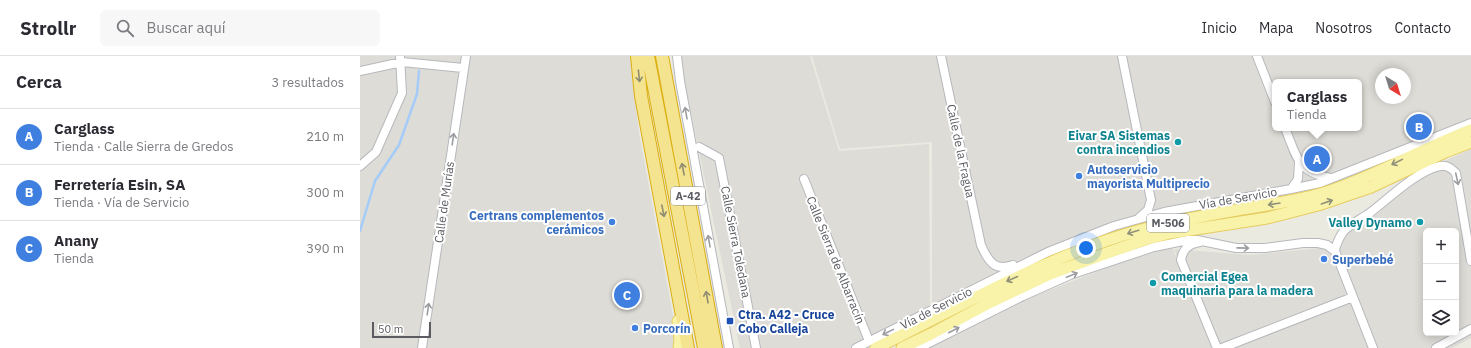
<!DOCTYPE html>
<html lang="es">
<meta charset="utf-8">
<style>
:root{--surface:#fff;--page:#f7f7f7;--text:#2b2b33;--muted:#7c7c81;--line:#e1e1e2;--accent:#db5338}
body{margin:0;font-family:"IBM Plex Sans",sans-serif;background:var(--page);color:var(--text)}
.controls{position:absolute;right:12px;bottom:12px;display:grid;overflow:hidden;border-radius:6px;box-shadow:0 2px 10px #0003}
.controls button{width:36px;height:36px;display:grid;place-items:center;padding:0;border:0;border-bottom:1px solid var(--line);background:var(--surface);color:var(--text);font:20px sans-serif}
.compass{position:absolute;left:1015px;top:12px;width:36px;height:36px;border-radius:50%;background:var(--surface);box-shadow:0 2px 10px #0003;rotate:142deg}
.scale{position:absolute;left:12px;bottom:10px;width:59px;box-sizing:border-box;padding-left:4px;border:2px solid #5a5c61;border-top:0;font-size:11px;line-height:14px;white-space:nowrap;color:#5a5c61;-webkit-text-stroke:3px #fff;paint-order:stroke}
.you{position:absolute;left:726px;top:192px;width:14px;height:14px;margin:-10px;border:3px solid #fff;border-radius:50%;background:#1a73e8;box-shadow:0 0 0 6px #1a73e833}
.badge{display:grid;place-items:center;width:26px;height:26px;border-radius:50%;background:var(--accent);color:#fff;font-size:13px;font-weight:700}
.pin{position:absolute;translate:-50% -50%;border:2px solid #fff;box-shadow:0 1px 4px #0006}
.popup{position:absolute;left:912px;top:23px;width:90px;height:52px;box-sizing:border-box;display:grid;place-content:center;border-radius:6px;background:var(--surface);filter:drop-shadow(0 1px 3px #0005);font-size:13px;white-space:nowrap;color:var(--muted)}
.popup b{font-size:15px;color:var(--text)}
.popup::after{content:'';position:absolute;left:50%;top:100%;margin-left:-8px;border:8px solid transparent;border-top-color:var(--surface)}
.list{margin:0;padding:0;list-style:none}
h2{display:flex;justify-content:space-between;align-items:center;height:52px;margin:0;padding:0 16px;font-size:17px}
h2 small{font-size:13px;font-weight:400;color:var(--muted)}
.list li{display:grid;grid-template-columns:26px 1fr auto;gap:12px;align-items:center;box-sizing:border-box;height:56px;padding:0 16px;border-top:1px solid var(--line)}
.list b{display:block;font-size:15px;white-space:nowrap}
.list p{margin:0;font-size:13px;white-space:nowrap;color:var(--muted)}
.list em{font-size:13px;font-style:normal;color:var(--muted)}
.icon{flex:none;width:22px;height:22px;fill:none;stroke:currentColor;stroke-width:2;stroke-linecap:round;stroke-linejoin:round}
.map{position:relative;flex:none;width:1111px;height:292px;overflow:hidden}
header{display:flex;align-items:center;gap:24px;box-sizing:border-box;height:56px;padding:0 20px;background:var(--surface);border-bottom:1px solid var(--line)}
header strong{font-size:19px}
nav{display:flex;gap:22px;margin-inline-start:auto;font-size:14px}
.search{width:280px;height:36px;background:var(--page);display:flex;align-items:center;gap:10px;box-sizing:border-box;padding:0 14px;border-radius:6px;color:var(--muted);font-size:15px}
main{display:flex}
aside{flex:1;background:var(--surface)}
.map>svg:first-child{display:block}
</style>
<header>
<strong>Strollr</strong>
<div class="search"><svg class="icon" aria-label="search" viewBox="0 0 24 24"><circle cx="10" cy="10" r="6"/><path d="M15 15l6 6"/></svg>Buscar aquí</div>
<nav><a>Inicio</a><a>Mapa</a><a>Nosotros</a><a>Contacto</a></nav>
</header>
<main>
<aside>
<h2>Cerca<small>3 resultados</small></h2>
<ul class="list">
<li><span class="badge" style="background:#3f7fe0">A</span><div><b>Carglass</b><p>Tienda · Calle Sierra de Gredos</p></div><em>210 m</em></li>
<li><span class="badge" style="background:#3f7fe0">B</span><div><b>Ferretería Esin, SA</b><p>Tienda · Vía de Servicio</p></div><em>300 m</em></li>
<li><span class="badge" style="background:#3f7fe0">C</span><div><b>Anany</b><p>Tienda</p></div><em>390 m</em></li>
</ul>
</aside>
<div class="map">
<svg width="1111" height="292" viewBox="0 0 1111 292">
<rect width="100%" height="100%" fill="#ebeae1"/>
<!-- industrial -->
<path fill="#dddcd6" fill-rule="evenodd" d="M0 0H270L279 77 319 292H0Z
M319 0H450L479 95 569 88 570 258 503 292H380Z
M452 0H1111V70L963 130 796 163 692 199 572 258V86L480 93ZM1021 18H1045V42H1021ZM915 26H999V72H915Z
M1111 93V282L1092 292H853L814 193 890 199 961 192 1009 165 1069 112ZM1066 175H1096V277H1066Z
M812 191 852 292H569L661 245 754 209Z"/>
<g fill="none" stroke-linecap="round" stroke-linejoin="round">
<!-- stream -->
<path stroke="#a5ccf8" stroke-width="2.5" d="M0 175 15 125 39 89 57 38 59 15"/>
<defs>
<path id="minor" d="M317 0 320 25 369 292
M581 0 621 189C628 205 635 216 653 209
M762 0 791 144 788 154 779 162
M897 0 915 46
M0 15 42 6 103 12
M925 72C937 101 937 116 970 122
M339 91 359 102 396 292
M0 110 16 96 42 37 40 0
M444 123 509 285
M931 133 938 123 939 106
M840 186C828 188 823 193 821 204L857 292
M975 195C976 188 979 182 983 176 991 167 1002 163 1011 156 1028 143 1058 114 1080 110 1087 109 1091 112 1096 117L1111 205
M62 292 106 0
M496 292 688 196 754 170 804 156 931 133 960 127 1111 67
M559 292 663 240 710 219 794 191 828 184H837L876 192H905L943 187H958L967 189 975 195 1013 292
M862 292 993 241
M1076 292 1111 273"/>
<path id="major" d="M318 265 320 284 319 292
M516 292C592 254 667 212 748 184 792 169 837 161 882 153 911 148 939 145 967 136 1016 120 1062 93 1111 74
M542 292 571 278 629 247 690 218 747 197 787 183 810 177 907 162 958 149 1011 131 1085 96 1111 86"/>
<path id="highway" d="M277 0 281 40 328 292
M288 0 344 292
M302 0 356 292"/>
</defs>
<!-- minor casing -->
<use href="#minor" stroke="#b7b8bd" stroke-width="10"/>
<!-- major casing -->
<use href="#major" stroke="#e6cc60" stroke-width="13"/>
<!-- highway casing -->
<use href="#highway" stroke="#dbae11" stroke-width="14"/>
<!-- minor -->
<use href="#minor" stroke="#fff" stroke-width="8"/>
<!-- major -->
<use href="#major" stroke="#f8f3a9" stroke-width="11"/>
<!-- highway -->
<use href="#highway" stroke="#f4e48f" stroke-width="12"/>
</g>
<!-- one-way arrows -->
<defs><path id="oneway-shaft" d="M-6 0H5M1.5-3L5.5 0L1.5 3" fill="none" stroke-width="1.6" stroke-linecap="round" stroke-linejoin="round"/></defs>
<g stroke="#908c71">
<use href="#oneway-shaft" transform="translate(279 20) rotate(84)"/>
<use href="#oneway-shaft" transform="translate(323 113) rotate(-101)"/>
<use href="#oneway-shaft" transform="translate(303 155) rotate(79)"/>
<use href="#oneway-shaft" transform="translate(347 241) rotate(-100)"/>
</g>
<g stroke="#9c9da0">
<use href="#oneway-shaft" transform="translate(326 57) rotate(-100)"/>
<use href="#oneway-shaft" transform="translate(93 83) rotate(-82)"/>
<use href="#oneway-shaft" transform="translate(1097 123) rotate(78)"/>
<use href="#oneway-shaft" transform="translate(349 185) rotate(-100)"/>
<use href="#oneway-shaft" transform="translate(883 192) rotate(1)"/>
<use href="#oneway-shaft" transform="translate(712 219) rotate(-22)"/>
<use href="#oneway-shaft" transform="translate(68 253) rotate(-82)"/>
<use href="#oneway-shaft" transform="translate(594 274) rotate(-27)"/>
<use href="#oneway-shaft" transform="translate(528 276) rotate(154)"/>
</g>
<g stroke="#91917a">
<use href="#oneway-shaft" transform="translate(1037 106) rotate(154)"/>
<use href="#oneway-shaft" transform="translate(967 146) rotate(-19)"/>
<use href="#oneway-shaft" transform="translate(914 148) rotate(171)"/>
<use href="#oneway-shaft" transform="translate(773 176) rotate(163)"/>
<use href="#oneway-shaft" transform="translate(652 223) rotate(156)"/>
</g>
<!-- markers -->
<g fill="#0f9aa8" stroke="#fff" stroke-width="1.5">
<circle cx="818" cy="86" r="4"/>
<circle cx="1060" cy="166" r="4"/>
<circle cx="793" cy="227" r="4"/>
</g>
<g fill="#3f7fe0" stroke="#fff" stroke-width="1.5">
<circle cx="719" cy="120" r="4"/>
<circle cx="252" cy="166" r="4"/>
<circle cx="964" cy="203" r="4"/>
<circle cx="275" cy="272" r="4"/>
</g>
<rect fill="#1a4fb4" stroke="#fff" stroke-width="1.5" x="366" y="261" width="8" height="8" rx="2"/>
<g text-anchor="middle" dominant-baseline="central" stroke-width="4" stroke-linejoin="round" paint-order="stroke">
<!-- shield labels -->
<g fill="#fff" stroke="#8c8d90" stroke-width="1">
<rect x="311" y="131" width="34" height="18" rx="3"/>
<rect x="787" y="158" width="42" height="18" rx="3"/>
</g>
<g font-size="11" font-weight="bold" fill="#5a5c61">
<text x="328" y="140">A-42</text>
<text x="808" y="167">M-506</text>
</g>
<!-- culture labels -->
<g font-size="12" font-weight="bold" fill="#0d838f" stroke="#fff" text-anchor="end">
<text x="810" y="79">Eivar SA Sistemas<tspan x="810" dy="14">contra incendios</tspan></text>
<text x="1052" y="166">Valley Dynamo</text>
<text x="801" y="220" text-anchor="start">Comercial Egea<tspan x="801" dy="14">maquinaria para la madera</tspan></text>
</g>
<!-- street labels -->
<g font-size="12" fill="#5a5c61" stroke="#fff">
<text transform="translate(601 95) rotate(78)">Calle de la Fragua</text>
<text transform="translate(878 142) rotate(-10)">Vía de Servicio</text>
<text transform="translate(84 146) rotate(-82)">Calle de Murías</text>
<text transform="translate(376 186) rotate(79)">Calle Sierra Toledana</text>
<text transform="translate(476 204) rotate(68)">Calle Sierra de Albarracín</text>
<text transform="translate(576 252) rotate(-27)">Vía de Servicio</text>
</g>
<!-- shop labels -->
<g font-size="12" font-weight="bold" fill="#366cbe" stroke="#fff" text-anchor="start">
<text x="727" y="113">Autoservicio<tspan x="727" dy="14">mayorista Multiprecio</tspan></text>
<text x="244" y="159" text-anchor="end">Certrans complementos<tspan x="244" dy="14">cerámicos</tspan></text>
<text x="972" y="203">Superbebé</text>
<text x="283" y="272">Porcorín</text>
</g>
<!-- transit labels -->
<g font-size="12" font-weight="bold" fill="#164399" stroke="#fff" text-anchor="start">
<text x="378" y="258">Ctra. A42 - Cruce<tspan x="378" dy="14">Cobo Calleja</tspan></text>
</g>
</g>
</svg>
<div class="controls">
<button>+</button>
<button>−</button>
<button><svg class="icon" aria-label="layers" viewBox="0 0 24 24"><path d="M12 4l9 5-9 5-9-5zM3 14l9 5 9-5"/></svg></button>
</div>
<svg class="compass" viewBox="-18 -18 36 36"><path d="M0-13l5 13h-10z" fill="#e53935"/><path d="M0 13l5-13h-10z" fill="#7c7c81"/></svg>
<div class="scale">50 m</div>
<div class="you"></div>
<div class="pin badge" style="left:957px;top:103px;background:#3f7fe0">A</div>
<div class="popup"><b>Carglass</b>Tienda</div>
<div class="pin badge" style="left:1059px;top:71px;background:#3f7fe0">B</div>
<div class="pin badge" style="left:267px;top:239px;background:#3f7fe0">C</div>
</div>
</main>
